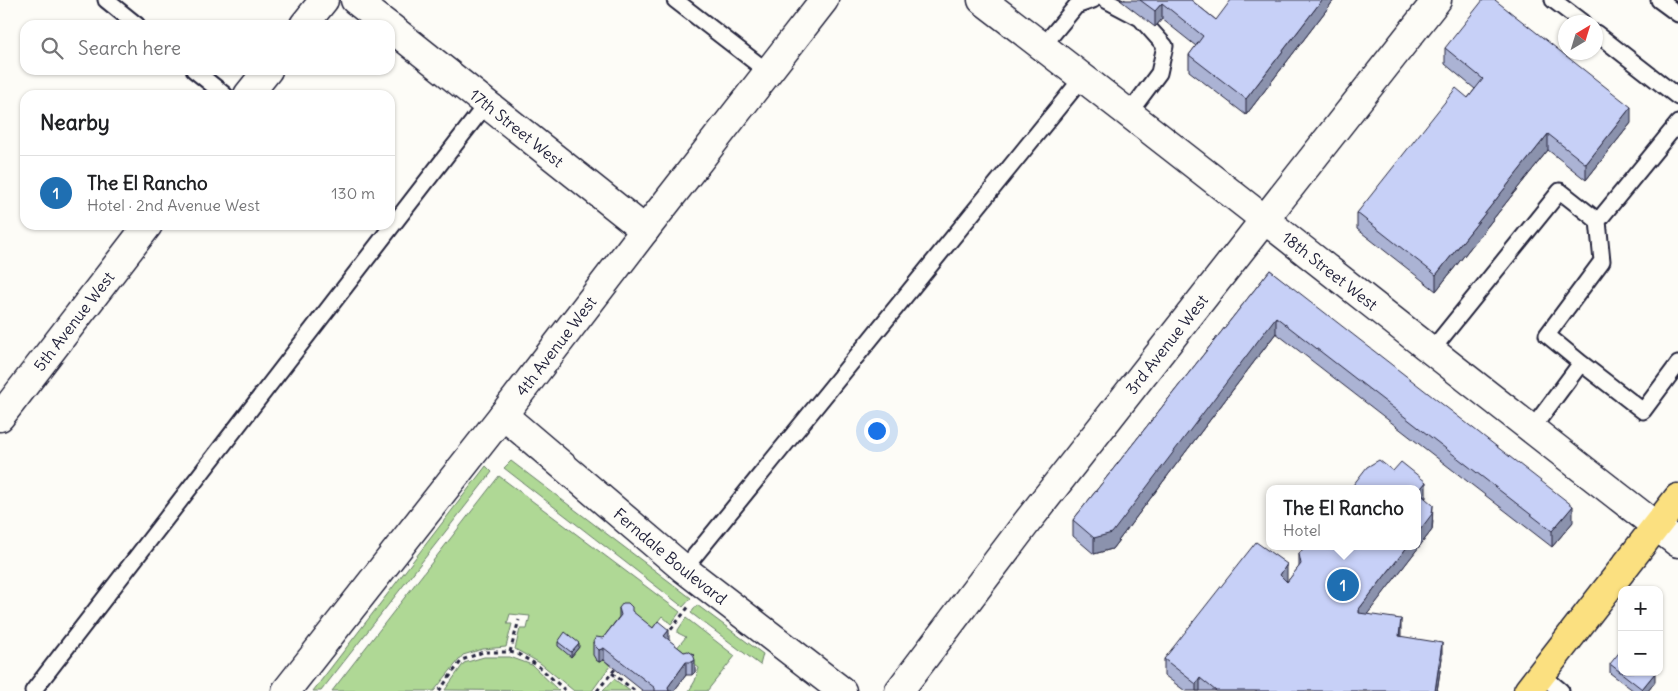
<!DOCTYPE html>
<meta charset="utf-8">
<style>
:root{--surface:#fff;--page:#f2f2f2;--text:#202124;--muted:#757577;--line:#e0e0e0;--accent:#1f6fb2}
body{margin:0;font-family:Delius,sans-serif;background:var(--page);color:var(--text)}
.controls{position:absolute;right:15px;bottom:15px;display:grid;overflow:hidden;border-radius:10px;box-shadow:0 1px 4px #0004}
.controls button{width:45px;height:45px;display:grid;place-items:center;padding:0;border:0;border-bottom:1px solid var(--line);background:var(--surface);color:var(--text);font:25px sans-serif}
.compass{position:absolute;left:1558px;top:15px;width:45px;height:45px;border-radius:50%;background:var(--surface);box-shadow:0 1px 4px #0004;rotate:38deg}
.you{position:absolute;left:876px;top:430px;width:18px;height:18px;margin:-12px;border:4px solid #fff;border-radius:50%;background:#1a73e8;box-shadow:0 0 0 8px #1a73e833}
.badge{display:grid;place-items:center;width:32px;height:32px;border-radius:50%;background:var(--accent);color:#fff;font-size:16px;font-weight:700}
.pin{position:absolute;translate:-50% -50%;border:2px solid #fff;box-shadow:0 1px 5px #0006}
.popup{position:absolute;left:1266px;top:485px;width:155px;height:65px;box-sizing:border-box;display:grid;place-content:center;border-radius:10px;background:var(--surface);filter:drop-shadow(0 1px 4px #0005);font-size:16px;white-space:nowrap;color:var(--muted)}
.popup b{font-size:19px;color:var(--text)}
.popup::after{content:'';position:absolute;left:50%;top:100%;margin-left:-10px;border:10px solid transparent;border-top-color:var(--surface)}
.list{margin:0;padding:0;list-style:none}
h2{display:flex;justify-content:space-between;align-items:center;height:65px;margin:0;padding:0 20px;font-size:21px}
h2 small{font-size:16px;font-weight:400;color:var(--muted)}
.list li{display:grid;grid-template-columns:32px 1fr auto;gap:15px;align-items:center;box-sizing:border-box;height:75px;padding:0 20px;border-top:1px solid var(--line)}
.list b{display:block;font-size:19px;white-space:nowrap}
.list p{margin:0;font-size:16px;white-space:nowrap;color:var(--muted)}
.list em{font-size:16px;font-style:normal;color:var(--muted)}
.icon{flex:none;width:28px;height:28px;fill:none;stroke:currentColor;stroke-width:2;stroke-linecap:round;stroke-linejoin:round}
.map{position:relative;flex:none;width:1678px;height:691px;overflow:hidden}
.search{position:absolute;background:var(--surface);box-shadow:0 1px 4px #0004;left:20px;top:20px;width:375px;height:55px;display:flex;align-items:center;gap:12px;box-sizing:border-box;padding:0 18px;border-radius:15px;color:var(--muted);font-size:19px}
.panel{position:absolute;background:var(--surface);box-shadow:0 1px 4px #0004;left:20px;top:90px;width:375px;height:140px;border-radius:15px}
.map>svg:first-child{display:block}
</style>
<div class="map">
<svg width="1678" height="691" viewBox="0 0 1678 691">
<rect width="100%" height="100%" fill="#fdfcf7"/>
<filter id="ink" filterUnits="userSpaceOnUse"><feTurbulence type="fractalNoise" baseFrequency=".02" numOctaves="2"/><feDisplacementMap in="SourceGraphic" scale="10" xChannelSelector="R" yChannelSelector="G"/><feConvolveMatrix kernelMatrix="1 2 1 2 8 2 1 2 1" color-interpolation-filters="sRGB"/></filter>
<g filter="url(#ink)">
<!-- green -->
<path fill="#afd895" stroke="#687d68" d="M511 461 691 598 683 607 504 468Z
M486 466 492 472 321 691H313Z
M499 476 680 612 671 624 662 616 647 635 596 660 599 662 604 660 610 666 592 691H574L540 663 515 649 520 629H527L530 616 510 614 507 624H512L506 647 483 649 463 655 434 691H332Z
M697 605 763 654 760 665 691 613Z
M686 618 735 656 707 691H689L695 681 699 668 675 650 686 637 678 633V630Z
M484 657H510L532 665 559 691 445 690 464 663Z
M614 679 630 691H603Z"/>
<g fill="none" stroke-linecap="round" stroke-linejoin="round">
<defs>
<path id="service" d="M106 0 137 25
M675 0 768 72
M1106 0 1140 18 1165 46 1159 73 1129 113
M1553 0 1582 22
M1659 0 1678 14
M1596 33 1678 97
M1043 46 1076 6 1093 0
M194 70 225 95
M1431 351 1560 191 1598 221
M1581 363 1643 411 1678 364
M1531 430 1581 363 1547 335 1602 261 1598 221 1678 123
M684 569 1083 77
M1541 674 1561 691
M33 691 487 103"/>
<g id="minor">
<path d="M355 0 387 25"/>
<path d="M304 25 324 0"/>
<path id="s1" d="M390 27 645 230"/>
<path d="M248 95 268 70"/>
<path id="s2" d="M503 415 684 569 842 691"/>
<path id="s3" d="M0 417 148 225"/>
<path id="s4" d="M286 691 503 415 645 230 824 0"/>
<path id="s5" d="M899 691 1027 522 1437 0"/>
</g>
<g id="tertiary">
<path id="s6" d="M982 0C1216 179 1445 363 1678 543"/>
</g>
<path id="primary" d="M1528 691 1678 498"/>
</defs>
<!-- service casing -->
<use href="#service" stroke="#22223b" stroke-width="19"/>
<!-- minor casing -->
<use href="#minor" stroke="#22223b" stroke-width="31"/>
<!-- tertiary casing -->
<use href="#tertiary" stroke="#22223b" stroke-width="31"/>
<!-- primary casing -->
<use href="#primary" stroke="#22223b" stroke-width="31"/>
<!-- path -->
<path stroke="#22223b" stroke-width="3" stroke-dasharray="4 4" stroke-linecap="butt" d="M666 636 690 605
M510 652 519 620
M612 673 635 691
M439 691 462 660 483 652H510L518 654 537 665 566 691
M597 691 615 669"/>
<!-- service -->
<use href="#service" stroke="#fdfcf7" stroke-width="15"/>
<!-- minor -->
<use href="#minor" stroke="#fdfcf7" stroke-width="28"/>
<!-- tertiary -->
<use href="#tertiary" stroke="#fdfcf7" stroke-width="28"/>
<!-- primary -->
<use href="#primary" stroke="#fbe080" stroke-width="28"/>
</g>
<!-- wall -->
<path fill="#abb3d4" stroke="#22223b" d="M1120 0H1191L1216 20 1334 0 1246 115 1189 71V55L1196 46 1162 19 1155 27Z
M1445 48 1631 123 1586 180 1548 150 1436 291 1357 229V213L1468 98 1475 89 1445 64Z
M1270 270 1573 522 1552 547 1276 333 1112 549 1094 554 1073 536V520Z
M1426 499 1433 521 1432 530 1367 614 1401 637 1442 658 1437 691H1185L1164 675V659L1287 580V582L1299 567V554Z
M619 608 632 612 684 652 693 654 695 672 692 675H686L674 691H643L604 660 599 662 596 660 593 655V642L603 638 619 617Z
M558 642 579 647 571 657 558 646Z
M1610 664 1655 682 1648 691H1634L1610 673Z"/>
<!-- shaded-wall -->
<path fill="#8b92ad" stroke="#22223b" d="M1322 0H1334L1246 115V99Z
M1162 3V19L1155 27V11Z
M1631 107V123L1586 180V164Z
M1548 134V150L1436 291V275Z
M1276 317V333L1112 549 1094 554V538Z
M1426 482V498L1418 492Z
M1433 505 1432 530 1359 625V609L1408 546H1417V534Z
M1573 506V522L1552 547V531Z
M1287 564V580L1280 591V575Z
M1401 619V635L1399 652V636Z
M669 630V642L664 636Z
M579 643V647L571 657V652Z
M1442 643V658L1437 691H1435Z
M604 648V660L599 662V650Z
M695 660V672L692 675V662Z
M686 662V675L674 691H668V687Z
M1655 673V682L1648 691H1642V689Z
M1200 678V691H1196V684Z"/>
<!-- building -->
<path fill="#c7d0f7" stroke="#22223b" d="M1140 0H1191L1216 20 1231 0H1322L1246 99 1189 55 1203 36 1162 3 1155 11Z
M1483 0H1495L1631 107 1586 164 1548 134 1436 275 1357 213 1456 88 1468 98 1483 79 1445 48Z
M1270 270 1573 506 1552 531 1276 317 1112 533 1094 538 1073 520Z
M1379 460 1393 471 1401 462 1426 482 1418 492 1433 505 1432 514 1417 534V489H1350L1367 467Z
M1256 542 1287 564 1280 575 1287 582 1301 564 1299 554 1305 546H1408L1359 609V613L1401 619 1399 636 1442 643 1435 691H1216L1200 678 1196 684 1164 659Z
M623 603H628L632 607V611L653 628 658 621 669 630 664 636 684 652 688 651 693 654 695 660 692 662H686L668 687 669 691H655V688L604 648 599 650 596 647 593 642 596 637 603 638 621 615 619 608Z
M565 632 579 643 571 652 558 642Z
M1622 649V672H1654L1655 673 1642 689 1610 664Z"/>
</g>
<g text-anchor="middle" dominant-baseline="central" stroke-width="4" stroke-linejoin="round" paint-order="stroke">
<!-- street labels -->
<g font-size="16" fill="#22223b" stroke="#fdfcf7">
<text stroke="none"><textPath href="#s1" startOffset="162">17th Street West</textPath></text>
<text stroke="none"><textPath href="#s6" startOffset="441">18th Street West</textPath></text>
<text stroke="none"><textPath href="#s3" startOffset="121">5th Avenue West</textPath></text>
<text stroke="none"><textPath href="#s5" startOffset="438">3rd Avenue West</textPath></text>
<text stroke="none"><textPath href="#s4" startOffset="438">4th Avenue West</textPath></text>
<text stroke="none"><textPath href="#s2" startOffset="219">Ferndale Boulevard</textPath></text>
</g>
</g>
</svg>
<div class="controls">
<button>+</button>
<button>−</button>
</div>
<svg class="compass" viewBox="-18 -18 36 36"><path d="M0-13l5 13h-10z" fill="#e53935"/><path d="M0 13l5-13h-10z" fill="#757577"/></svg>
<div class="you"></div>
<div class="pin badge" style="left:1343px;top:585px">1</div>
<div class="popup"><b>The El Rancho</b>Hotel</div>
<div class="search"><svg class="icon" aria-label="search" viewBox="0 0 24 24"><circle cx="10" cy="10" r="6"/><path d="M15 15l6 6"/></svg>Search here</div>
<section class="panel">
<h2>Nearby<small></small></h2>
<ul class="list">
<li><span class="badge">1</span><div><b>The El Rancho</b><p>Hotel · 2nd Avenue West</p></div><em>130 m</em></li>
</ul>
</section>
</div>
